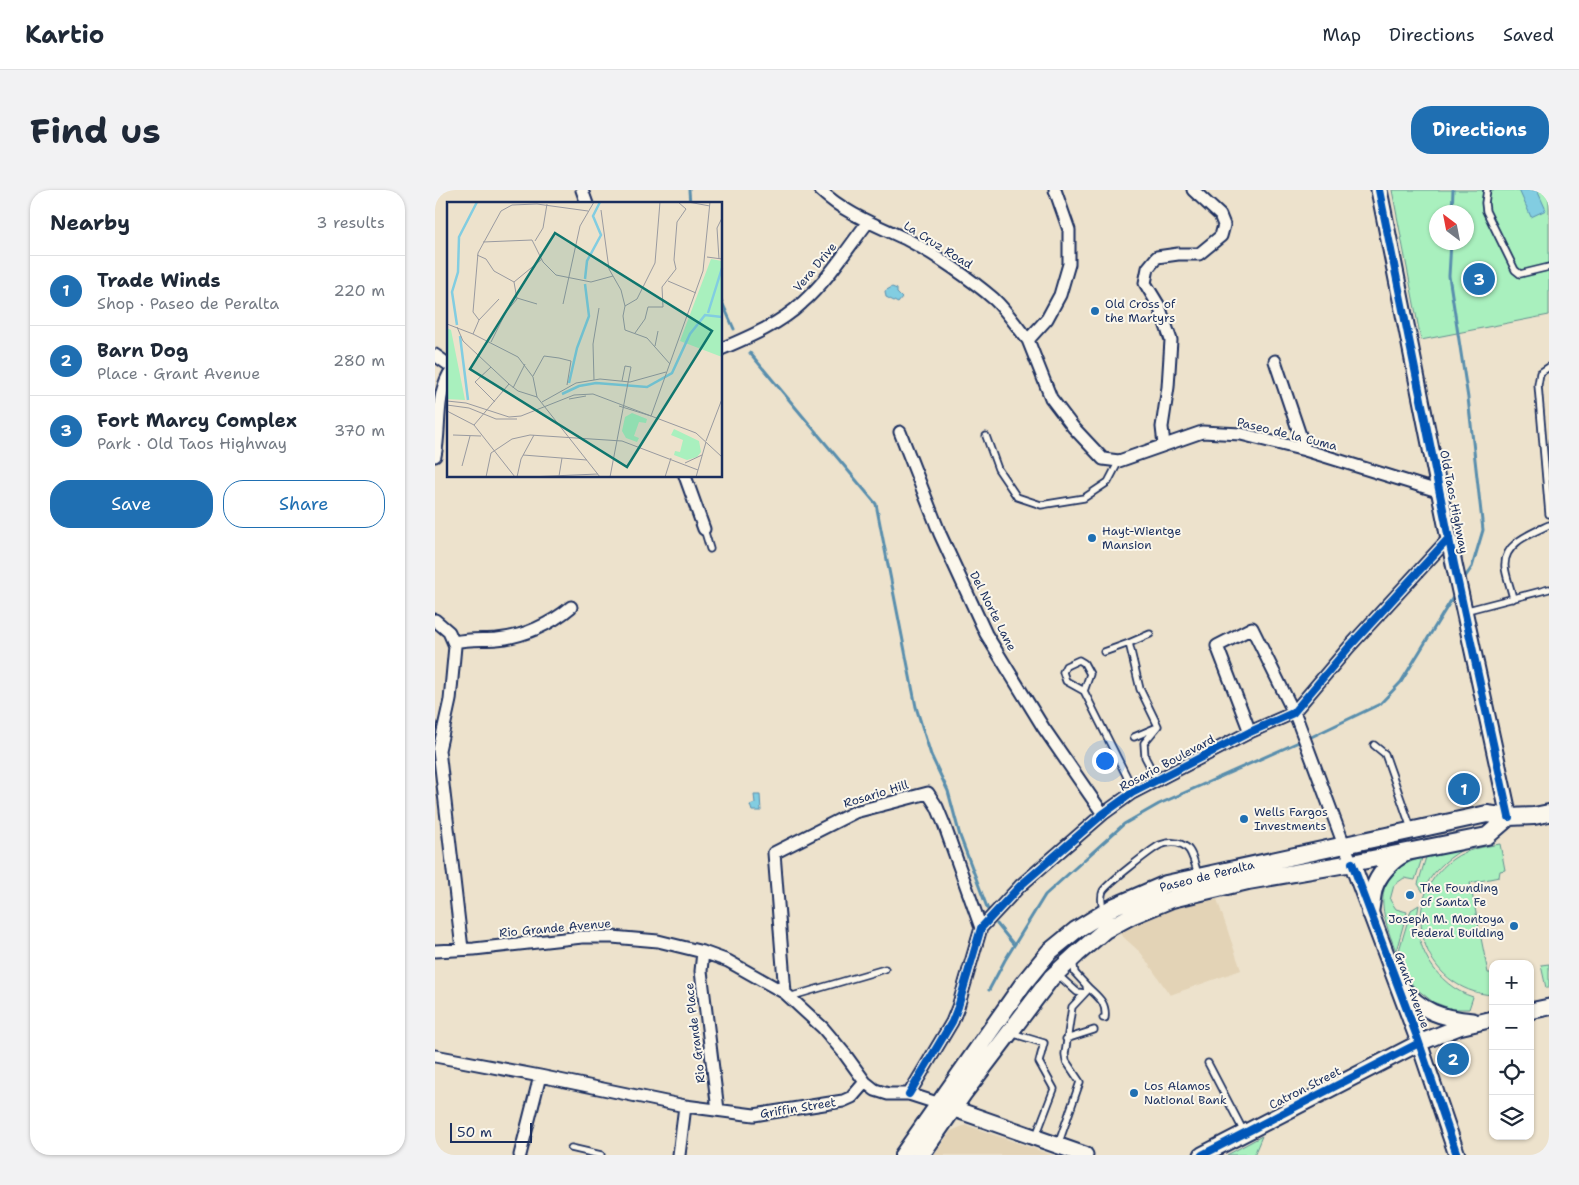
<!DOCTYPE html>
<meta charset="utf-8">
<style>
:root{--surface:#fff;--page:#f2f2f3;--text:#1f2937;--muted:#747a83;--line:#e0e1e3;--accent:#1f6fb2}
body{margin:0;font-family:"Shantell Sans",sans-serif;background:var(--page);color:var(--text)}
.controls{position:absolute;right:15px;bottom:15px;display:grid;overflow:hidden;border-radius:10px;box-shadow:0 1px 4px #0004}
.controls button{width:45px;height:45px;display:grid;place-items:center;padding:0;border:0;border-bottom:1px solid var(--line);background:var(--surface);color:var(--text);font:25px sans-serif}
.compass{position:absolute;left:994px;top:15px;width:45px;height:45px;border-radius:50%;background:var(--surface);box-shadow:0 1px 4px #0004;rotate:328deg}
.scale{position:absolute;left:15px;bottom:12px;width:82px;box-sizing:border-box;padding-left:5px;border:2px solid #1b2f5e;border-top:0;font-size:14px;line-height:18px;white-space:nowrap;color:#1b2f5e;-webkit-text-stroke:4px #fbf7ec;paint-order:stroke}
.you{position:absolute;left:669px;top:570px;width:18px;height:18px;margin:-12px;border:4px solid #fff;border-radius:50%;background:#1a73e8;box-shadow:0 0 0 8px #1a73e833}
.badge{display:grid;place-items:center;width:32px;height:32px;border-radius:50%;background:var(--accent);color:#fff;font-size:16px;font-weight:700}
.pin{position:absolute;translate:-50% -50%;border:2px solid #fff;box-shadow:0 1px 5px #0006}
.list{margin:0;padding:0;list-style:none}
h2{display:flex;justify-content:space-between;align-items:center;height:65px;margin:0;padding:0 20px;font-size:21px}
h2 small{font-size:16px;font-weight:400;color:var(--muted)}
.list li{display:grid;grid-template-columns:32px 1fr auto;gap:15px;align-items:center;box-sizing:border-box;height:70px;padding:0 20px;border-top:1px solid var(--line)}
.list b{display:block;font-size:19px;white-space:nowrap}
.list p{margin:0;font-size:16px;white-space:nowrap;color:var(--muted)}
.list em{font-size:16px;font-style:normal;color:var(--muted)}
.actions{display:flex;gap:10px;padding:15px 20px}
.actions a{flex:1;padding:11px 0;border:1px solid var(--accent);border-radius:20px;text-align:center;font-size:18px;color:var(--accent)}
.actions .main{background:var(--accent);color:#fff}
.icon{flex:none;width:28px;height:28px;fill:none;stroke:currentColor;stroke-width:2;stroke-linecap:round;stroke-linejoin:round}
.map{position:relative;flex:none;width:1114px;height:965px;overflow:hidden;border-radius:20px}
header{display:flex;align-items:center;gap:30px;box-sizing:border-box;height:70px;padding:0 25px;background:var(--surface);border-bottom:1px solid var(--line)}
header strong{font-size:24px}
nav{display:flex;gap:28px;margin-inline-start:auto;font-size:18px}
.intro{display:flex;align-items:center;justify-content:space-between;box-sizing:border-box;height:120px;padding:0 30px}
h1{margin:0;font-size:35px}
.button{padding:12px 22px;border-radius:20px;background:var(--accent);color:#fff;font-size:18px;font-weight:700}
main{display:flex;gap:30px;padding:0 30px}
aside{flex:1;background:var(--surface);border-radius:20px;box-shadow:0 1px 4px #0004}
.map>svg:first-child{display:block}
</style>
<header>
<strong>Kartio</strong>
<nav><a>Map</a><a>Directions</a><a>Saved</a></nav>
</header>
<div class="intro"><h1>Find us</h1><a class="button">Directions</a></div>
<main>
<aside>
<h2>Nearby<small>3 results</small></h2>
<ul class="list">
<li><span class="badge">1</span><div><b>Trade Winds</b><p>Shop · Paseo de Peralta</p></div><em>220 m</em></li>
<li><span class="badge">2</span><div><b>Barn Dog</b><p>Place · Grant Avenue</p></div><em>280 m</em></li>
<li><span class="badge">3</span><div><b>Fort Marcy Complex</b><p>Park · Old Taos Highway</p></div><em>370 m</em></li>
</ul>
<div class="actions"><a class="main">Save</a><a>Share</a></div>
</aside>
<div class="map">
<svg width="1114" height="965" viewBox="0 0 1114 965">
<rect width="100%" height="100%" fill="#ede2cc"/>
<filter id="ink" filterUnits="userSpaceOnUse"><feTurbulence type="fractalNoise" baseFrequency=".02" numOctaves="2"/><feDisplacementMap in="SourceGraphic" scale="10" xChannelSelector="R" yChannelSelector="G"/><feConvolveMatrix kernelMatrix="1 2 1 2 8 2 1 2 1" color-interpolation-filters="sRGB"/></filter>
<g filter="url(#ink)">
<!-- built -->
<path fill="#e3d3b6" d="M781 706 806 780 735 805 706 763 685 744 711 729 728 722Z
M531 935 617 965H499L516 941Z"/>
<!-- green -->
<path fill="#a9f0be" stroke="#62908e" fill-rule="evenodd" d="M957 0H1114V125L986 150ZM1002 22H1032V52H1002Z
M1065 654 1070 680 1065 681 1064 687 1035 693 1053 783H1058V805C987 801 959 711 1018 669 1032 659 1048 657 1065 654Z
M1027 660C1010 670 995 684 988 702L983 694 991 667Z
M987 668 980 690 969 688 959 695 955 710 961 719 972 722 961 761C945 722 934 682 987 668Z
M984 715C975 754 1002 796 1038 807L1034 819H1017L998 812 978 796 969 780 963 764 976 720Z
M1114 774V798H1111L1106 775Z
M827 946 819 965H792Z"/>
<!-- water -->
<path fill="#82cde1" stroke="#598ead" d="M1084 0H1102L1111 20 1096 27Z
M457 97 462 99V103L467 108 463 113 451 107 450 101Z
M319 605H325L326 621H317L315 615 320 613Z"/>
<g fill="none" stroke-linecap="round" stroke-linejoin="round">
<!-- stream -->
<path stroke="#598ead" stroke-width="3" d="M254 0 255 14
M1017 22 1018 0
M1016 52 1014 86 1033 208 1048 340 1037 377 1028 390
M286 110 299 139
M315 163 441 314 481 517 496 565 513 601 525 646 553 720
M872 549 945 514 966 492 1020 404
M562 734 579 755
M554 800 570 770 610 705 689 634 724 614 866 551"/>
<defs>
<path id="service" d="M1052 0 1050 13 1051 21 1080 80 1085 84 1114 77
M1114 177 1105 183 1103 195 1114 324
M551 246 563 279 582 307 606 315 649 308 673 292 684 271
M269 339 275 359
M1078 409C1076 398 1071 387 1070 377 1068 353 1097 343 1114 335
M1029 421 1114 399
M715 444 694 453 705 499 723 536 709 553 710 567 722 590
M669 462 694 453
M649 501 655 484 649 473 644 470 631 476 628 482 631 491 649 501 699 601
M699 547 720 538
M939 555 950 564 976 638
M668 720C667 714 665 707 668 701 672 694 717 659 725 655 733 652 744 651 751 657 758 662 760 676 763 684
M622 784 642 802 650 803
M651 795C662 807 672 811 670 828H668
M354 807 450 779
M576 843 609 853 604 872 619 899 601 946
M631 849 659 840
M773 873 809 942
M623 955 645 892 631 871 630 864 637 817 652 801 651 795 640 783 638 771
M136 958 166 965"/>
<path id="minor" d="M147 0 152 14
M385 0C409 23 441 35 471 49 498 63 536 89 559 109 572 121 582 137 593 150
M620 0 634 40V74L625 105 612 129 593 150 616 208 638 237 668 269 684 271 767 242 806 244 870 260 1006 302
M286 159C314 147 345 134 367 113 393 90 412 59 433 32
M0 165 14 175
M840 171 870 260
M465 242 505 344 551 444 608 537 668 624
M729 255 727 237 733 197 736 150 724 116 710 93 713 78 722 67 743 64H764L786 46 789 35 785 25 758 0
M0 266C6 238 0 210 14 184
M250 286 269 339
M0 430 14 442 20 456 15 510 4 560 27 759
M19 452C34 449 47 450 62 449 88 447 116 434 136 417
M815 542 782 456 817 438 862 529 909 655 917 673
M0 761 39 759 147 747H177L223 751 268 762 293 771 350 803 388 838 409 863 430 892
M268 762 266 781 283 920
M350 803 339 663 420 622 493 603 502 617 509 634 546 738
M0 866 105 886 250 916 319 925 408 911 417 907 430 892 440 900 453 904H474L505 914
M474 904 517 832 523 817 546 738 585 696 668 624 697 603 815 542 858 523 914 457 1014 348
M85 965 105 886
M244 965 250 916"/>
<path id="tertiary" d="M944 0 1019 374 1074 627
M917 673 981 844 1022 965
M966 797C987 822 1006 828 1038 831
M1095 821 1114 817
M508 915 650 965
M767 965 984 853 1024 837 1058 829"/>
<path id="secondary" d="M935 722C937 713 937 701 941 693 946 682 958 669 969 664
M468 965 588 794 614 762 641 740 680 716 731 694 988 638 1052 624 1074 627 1099 626 1114 623
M486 965 528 904 616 788 642 764 670 740 698 725 737 709 813 691 917 673 1052 646 1074 627"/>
</defs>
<!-- service casing -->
<use href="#service" stroke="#1b2f5e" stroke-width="9"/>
<!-- minor casing -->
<use href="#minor" stroke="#1b2f5e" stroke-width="15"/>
<!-- tertiary casing -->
<use href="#tertiary" stroke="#1b2f5e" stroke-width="19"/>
<!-- secondary casing -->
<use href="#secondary" stroke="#1b2f5e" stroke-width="20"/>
<!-- service -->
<use href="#service" stroke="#fbf7ec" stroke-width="5.5"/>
<!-- minor -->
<use href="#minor" stroke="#fbf7ec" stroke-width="11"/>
<!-- tertiary -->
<use href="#tertiary" stroke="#fbf7ec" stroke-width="15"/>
<!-- secondary -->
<use href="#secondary" stroke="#fbf7ec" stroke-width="16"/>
<defs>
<path id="cycleway" d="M944 0 1019 374 1074 627
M917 673 981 844 1022 965
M474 904 517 832 523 817 546 738 585 696 668 624 697 603 815 542 858 523 914 457 1014 348
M767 965 984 853"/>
</defs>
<!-- cycleway casing -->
<use href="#cycleway" stroke="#fbf7ec" stroke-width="11"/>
<!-- cycleway -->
<use href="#cycleway" stroke="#0057b8" stroke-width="8"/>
</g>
</g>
<!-- markers -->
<g fill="#1f6fb2" stroke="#fbf7ec" stroke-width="2">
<circle cx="660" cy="121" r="5"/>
<circle cx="657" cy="348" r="5"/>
<circle cx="809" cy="629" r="5"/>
<circle cx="975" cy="705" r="5"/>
<circle cx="1079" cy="736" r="5"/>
<circle cx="699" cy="903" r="5"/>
</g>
<g text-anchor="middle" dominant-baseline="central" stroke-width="4" stroke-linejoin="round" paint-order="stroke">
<!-- street labels -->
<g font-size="12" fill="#1b2f5e" stroke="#fbf7ec">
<text transform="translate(503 55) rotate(32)">La Cruz Road</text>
<text transform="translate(380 77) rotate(-50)">Vera Drive</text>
<text transform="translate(852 244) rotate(14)">Paseo de la Cuma</text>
<text transform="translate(1019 312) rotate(79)">Old Taos Highway</text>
<text transform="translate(558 421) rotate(63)">Del Norte Lane</text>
<text transform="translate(732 573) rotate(-28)">Rosario Boulevard</text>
<text transform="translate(441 604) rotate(-17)">Rosario Hill</text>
<text transform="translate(772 686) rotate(-14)">Paseo de Peralta</text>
<text transform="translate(120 738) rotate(-5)">Rio Grande Avenue</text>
<text transform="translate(977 800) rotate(70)">Grant Avenue</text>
<text transform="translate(260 843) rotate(-97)">Rio Grande Place</text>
<text transform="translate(870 898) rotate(-27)">Catron Street</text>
<text transform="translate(363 918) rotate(-9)">Griffin Street</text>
</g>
<!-- poi labels -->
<g font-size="12" fill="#1b2f5e" stroke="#fbf7ec" text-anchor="start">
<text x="670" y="114">Old Cross of<tspan x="670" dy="14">the Martyrs</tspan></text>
<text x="667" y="341">Hayt-Wientge<tspan x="667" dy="14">Mansion</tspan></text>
<text x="819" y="622">Wells Fargos<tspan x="819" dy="14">Investments</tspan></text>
<text x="985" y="698">The Founding<tspan x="985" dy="14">of Santa Fe</tspan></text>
<text x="1069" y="729" text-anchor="end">Joseph M. Montoya<tspan x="1069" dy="14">Federal Building</tspan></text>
<text x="709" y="896">Los Alamos<tspan x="709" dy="14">National Bank</tspan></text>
</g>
</g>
<!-- overview -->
<g transform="translate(12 12)">
<rect width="275" height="275" fill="#ede2cc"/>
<path d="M264 57 275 59V155L233 139ZM0 126 4 128 18 198 0 197ZM185 211 200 217 199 221 192 220 187 234 192 236 190 240 179 236 175 229 178 215ZM227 227 252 239 254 250 250 255 240 258 227 253 228 249 233 250 236 238 224 233Z" fill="#a9f0be"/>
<path fill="none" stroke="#82cde1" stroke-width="2.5" d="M138 77 140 59 154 33 146 14 153 0M261 111 275 66M10 123 5 90 11 70 12 35 30 0M13 134 21 198M122 181 130 146 142 114 138 82M115 192 132 184 149 181 200 185 225 171 243 132 258 113 275 115"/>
<path fill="none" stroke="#999aa0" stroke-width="1" d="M213 0 208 61 190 97 178 104 176 114 178 128 200 136 223 162M241 0 263 4M154 8 162 67 174 88 178 104M88 39 96 26 100 2M36 40 85 38 96 60 109 73 144 80 166 74M30 53 39 57 47 69 67 80M260 55 275 57M272 57 270 26 275 16M221 79 249 91M70 96 90 102M116 102 133 24 147 0M32 118 52 97M0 122 26 132 71 155 86 175 90 195M10 125 16 139 62 182 71 189 90 195 153 275M188 131 198 117 201 105H216L215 85 229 67 227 58 230 20 239 7 231 0M26 132 32 118 26 110 31 51 54 9 65 3 90 2 141 9M44 140 59 110 70 97 67 80 95 57M208 144 211 129M44 165 28 180 48 200M86 174 97 154 112 156 124 159 120 183M147 178 146 142 152 106M66 186 78 162M122 197 139 194M0 199 19 201 62 215 74 214 127 193 146 192 249 231 275 255M95 200 129 181 153 177 183 180 219 170M0 203 22 206 49 217H70M172 204 204 214M0 209 27 223 68 275M204 214 256 69 263 0M27 223 62 182M6 233 34 234M259 239 275 197M76 253 140 258M238 261 255 253M15 264 23 234M112 274 115 256M39 275 44 251 65 237 83 233 175 239 251 268M70 275 74 257 87 233M81 275 151 272M163 275 184 165 178 164 175 179M218 275 224 256M249 275 259 240"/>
<path fill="#0f766e" fill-opacity="0.15" stroke="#0f766e" stroke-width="2.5" d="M108 31 265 129 180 265 23 167Z"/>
<rect width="275" height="275" fill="none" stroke="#1b2f5e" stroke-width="2.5"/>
</g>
</svg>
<div class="controls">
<button>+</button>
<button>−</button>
<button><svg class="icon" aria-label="locate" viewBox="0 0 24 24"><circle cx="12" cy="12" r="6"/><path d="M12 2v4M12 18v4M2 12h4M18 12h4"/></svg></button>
<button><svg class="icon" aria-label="layers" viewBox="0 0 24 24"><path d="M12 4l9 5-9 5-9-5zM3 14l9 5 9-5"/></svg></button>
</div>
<svg class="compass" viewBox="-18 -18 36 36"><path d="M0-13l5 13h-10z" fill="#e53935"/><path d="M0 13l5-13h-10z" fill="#747a83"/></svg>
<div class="scale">50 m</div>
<div class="you"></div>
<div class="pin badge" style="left:1029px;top:599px">1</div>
<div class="pin badge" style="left:1018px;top:869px">2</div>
<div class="pin badge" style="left:1044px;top:89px">3</div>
</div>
</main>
